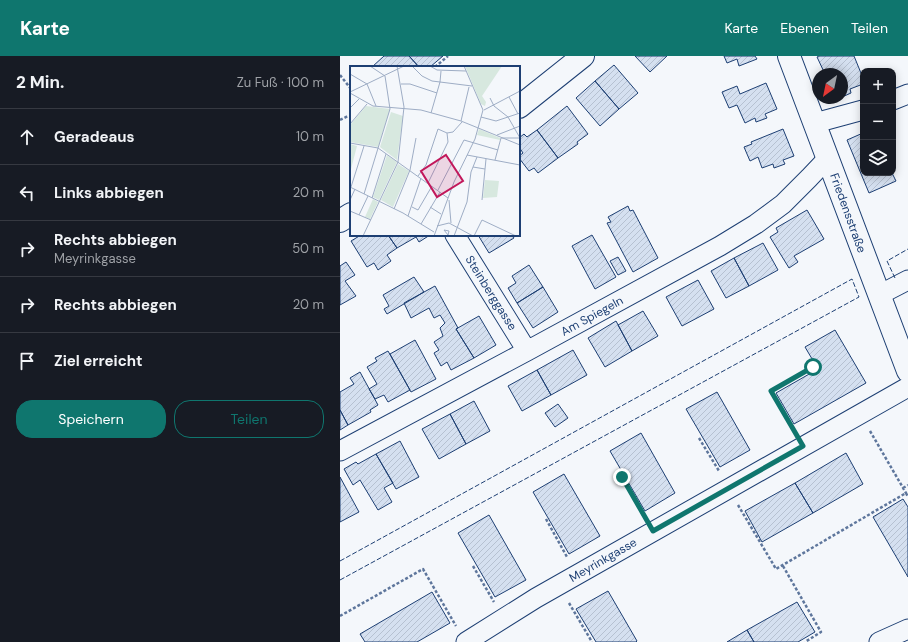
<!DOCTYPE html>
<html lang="de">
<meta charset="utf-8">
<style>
:root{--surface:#171b24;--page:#242831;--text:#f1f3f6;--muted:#9ea1a6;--line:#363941;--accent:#0f766e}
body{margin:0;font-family:"DM Sans",sans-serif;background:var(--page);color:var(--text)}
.controls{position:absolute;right:12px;top:12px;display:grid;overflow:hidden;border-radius:8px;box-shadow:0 2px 10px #0003}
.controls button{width:36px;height:36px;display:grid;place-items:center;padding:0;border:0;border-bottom:1px solid var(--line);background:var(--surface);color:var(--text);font:20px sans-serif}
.compass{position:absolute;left:472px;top:12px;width:36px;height:36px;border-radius:50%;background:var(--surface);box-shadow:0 2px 10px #0003;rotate:213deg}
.stop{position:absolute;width:12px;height:12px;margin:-9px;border:3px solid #0f766e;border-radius:50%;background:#fff}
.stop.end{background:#0f766e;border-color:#fff;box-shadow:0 1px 4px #0008}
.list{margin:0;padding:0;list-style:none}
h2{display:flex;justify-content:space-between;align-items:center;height:52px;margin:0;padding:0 16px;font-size:17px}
h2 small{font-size:13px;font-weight:400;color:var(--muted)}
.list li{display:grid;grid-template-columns:26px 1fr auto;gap:12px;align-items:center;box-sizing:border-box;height:56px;padding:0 16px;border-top:1px solid var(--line)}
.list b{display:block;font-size:15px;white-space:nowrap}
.list p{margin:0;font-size:13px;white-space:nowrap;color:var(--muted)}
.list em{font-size:13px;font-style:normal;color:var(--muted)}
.actions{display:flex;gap:8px;padding:12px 16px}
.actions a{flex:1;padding:9px 0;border:1px solid var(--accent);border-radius:16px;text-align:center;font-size:14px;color:var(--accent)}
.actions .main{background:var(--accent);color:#fff}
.icon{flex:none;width:22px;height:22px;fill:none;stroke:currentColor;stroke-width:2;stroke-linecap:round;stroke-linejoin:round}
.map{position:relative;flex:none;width:568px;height:586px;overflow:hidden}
header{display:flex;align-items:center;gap:24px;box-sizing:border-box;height:56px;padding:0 20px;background:var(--accent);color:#fff}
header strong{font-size:19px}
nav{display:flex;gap:22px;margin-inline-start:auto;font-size:14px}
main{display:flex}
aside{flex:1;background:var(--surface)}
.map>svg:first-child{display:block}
</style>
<header>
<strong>Karte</strong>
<nav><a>Karte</a><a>Ebenen</a><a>Teilen</a></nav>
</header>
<main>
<aside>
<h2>2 Min.<small>Zu Fuß · 100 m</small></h2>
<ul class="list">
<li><svg class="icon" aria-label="ahead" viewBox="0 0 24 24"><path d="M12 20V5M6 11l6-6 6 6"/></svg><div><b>Geradeaus</b></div><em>10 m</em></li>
<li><svg class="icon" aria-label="left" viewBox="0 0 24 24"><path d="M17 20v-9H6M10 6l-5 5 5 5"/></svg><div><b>Links abbiegen</b></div><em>20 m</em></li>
<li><svg class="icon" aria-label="right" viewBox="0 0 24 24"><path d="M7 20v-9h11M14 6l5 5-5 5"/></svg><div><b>Rechts abbiegen</b><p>Meyrinkgasse</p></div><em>50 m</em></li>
<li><svg class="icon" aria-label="right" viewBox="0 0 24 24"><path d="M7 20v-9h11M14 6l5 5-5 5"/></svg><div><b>Rechts abbiegen</b></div><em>20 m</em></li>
<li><svg class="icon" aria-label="arrive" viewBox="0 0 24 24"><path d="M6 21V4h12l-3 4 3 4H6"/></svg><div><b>Ziel erreicht</b></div></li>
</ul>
<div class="actions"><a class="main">Speichern</a><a>Teilen</a></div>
</aside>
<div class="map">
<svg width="568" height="586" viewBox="0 0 568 586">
<defs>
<pattern id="building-hatch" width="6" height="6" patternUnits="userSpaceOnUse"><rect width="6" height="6" fill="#d5e0f0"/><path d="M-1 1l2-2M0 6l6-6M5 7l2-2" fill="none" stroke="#b6c1d1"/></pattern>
</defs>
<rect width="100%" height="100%" fill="#f4f7fb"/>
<!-- building -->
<path fill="url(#building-hatch)" stroke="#1d3f73" d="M44 0H69L79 11H32Z
M69 0H103L90 11H79Z
M295 0H327L310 16Z
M384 0H415L417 3 399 10 397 3 387 7Z
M479 0H514L523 22V28L510 33 511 37 502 41V18H485L477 1Z
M274 9 298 37 279 53 255 25Z
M255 25 279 53 260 70 236 42Z
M426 27 437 53 425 58 427 62 416 66 415 62 405 67 397 49 389 52 382 36 397 30 400 38Z
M227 50 248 78 237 86 238 88 218 102 197 74Z
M443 73 454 100 443 104 445 108 434 112 433 108 422 112 418 101 410 105 404 91 412 88 411 86Z
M197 74 218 102 198 117 194 112 189 115 179 102V100L183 97 179 91V82L184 78 187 81Z
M523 77V117H552L556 125 529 137 507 84Z
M288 150 290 155 293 154 318 202 293 216 267 167 271 166 268 161Z
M467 154 484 183 454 200 458 206 449 212 430 181 438 176 436 172Z
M21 179H48L57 192 47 199 51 205 38 214 34 207 27 211 11 185Z
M48 179H90L79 186 76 181 57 192Z
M138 179H172L174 182 149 197Z
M252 179 276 221 255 233 232 190Z
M423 187 438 214 409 230 394 202Z
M278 201 286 215 278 219 270 205Z
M394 202 409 230 386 242 371 215Z
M6 206 15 219 5 225 16 240 0 249V210Z
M189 209 203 231 177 247 168 232 176 227 172 220Z
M74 221 84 236 47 258 44 253 49 250 43 239Z
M358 224 374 253 342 270 326 241Z
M95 230 118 272 116 273 134 302 111 314 107 306 101 310 94 297 99 294 94 286 103 280 100 272 105 267 100 259 94 262 89 252 71 262 64 247Z
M203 231 218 256 193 272 177 247Z
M303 255 318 280 292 295 278 269Z
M139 260 156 289 134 302 116 273Z
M276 265 292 295 265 311 248 282Z
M495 274 526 327 454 368 436 337 478 313 465 291Z
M75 284 96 323 71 336 50 298Z
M233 294 247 319 211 339 197 314Z
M48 295 70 334 48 346 44 339 35 343 29 333 37 328 27 311 37 305 35 302Z
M197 314 211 339 182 355 168 330Z
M20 316 38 349 30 354 31 356 8 369 0 354V336L14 328 10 322Z
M377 336 410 394 380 411 346 353Z
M134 345 150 375 126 388 110 358Z
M218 348 228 362 215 371 205 357Z
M0 354 8 369 0 374Z
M110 358 126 388 99 403 82 373Z
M301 377 335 437 305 455 270 395Z
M60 385 79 421 56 433 36 398Z
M506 397 523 428 473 457 455 427Z
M36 398 53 427 44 432 52 446 38 454 20 424 13 429 4 413 16 406 18 408Z
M224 418 260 480 229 498 193 436Z
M0 421 19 456 0 466Z
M455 427 473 457 422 486 405 455Z
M563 443 568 451V521L533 461Z
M149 459 186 524 155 541 118 477Z
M268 535 297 585 296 586H256L236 553Z
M92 536 110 567 77 586H25L20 578Z
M457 546 475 576 458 586H414L407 574Z
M407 574 414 586H387Z"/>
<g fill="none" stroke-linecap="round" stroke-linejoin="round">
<defs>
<path id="minor" d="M553 44 568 38
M475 67 523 54
M115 179 187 295
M539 239 568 224
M0 395 187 295 380 190 416 168 443 148 469 122 488 102
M126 586 196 542 568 331
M539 586 568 573"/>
<path id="tertiary" d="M449 0 568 315
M179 51 243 0
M0 165 11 158"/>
</defs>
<!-- minor casing -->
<use href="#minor" stroke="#1d3f73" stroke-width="21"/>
<!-- tertiary casing -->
<use href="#tertiary" stroke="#1d3f73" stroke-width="24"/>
<!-- path -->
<path stroke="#5e769c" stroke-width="2.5" stroke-dasharray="3 2" stroke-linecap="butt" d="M95 11 108 0
M0 19 11 33
M0 64 8 60H11
M453 373 431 335 473 311
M530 375 566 437
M359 382 379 415
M282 421 303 459
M563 432 568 429
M398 449 436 513 566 437 568 441
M206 463 227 501
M133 510 154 546
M443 510 481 576 465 586
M229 547 252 586
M0 560 83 513 116 570"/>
<!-- minor -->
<use href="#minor" stroke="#f4f7fb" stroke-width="19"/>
<!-- tertiary -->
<use href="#tertiary" stroke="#f4f7fb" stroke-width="22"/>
<!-- fence -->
<path stroke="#1d3f73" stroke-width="1" stroke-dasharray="5 2" stroke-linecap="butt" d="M555 222 547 205 568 193
M0 505 512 223 519 241 0 524"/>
</g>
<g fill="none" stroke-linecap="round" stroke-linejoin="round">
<!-- route -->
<path stroke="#0f766e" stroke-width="5" d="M282 421 313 475 463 390 431 335 473 311"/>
</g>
<g text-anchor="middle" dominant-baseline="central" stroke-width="3" stroke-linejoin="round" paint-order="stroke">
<!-- street labels -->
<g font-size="12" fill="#1d3f73" stroke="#f4f7fb">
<text transform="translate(508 157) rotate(70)">Friedensstraße</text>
<text transform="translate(151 237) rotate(58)">Steinberggasse</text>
<text transform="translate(252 260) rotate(-29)">Am Spiegeln</text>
<text transform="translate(263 504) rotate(-30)">Meyrinkgasse</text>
</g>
</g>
<!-- overview -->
<g transform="translate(10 10)">
<rect width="170" height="170" fill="#f4f7fb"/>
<path d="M0 78 7 80 0 107Z" fill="#d7e8df"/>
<path d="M129 63 150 72V74L127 69ZM135 114 149 115 147 131 133 132Z" fill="#d7e8df"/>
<path d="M115 0H152L132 30 136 36 135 40 131 38ZM16 40 40 43 28 81 0 76V59ZM41 46 53 50 47 94 30 81ZM37 89 47 96 29 134 23 131ZM48 98 59 105 43 141 31 134ZM23 133 28 136 20 153 15 151Z" fill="#d7e8df"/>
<path fill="none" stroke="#9eadc5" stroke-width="1" d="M62 0 72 10 82 15 122 20M80 0 87 4 116 5M114 0 133 44M0 8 17 18 26 40M51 18H60L87 27M0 26 54 0M0 27 23 40 71 44 111 55 170 79M159 31 168 48M140 32 144 40 158 51 170 72M0 42 9 33M134 44 170 25M81 47 90 16 91 5M131 51 146 55 170 47M111 55 119 21M0 58 17 38M147 69 170 60M0 77 28 82 98 132M117 89 170 99M145 94 151 72H170M123 101 135 103M68 110 76 99 88 63 97 67 103 66 112 56M78 117 98 76 97 67M0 121 53 147 84 166M1 121 14 80M88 124 114 74 148 84M14 128 40 43 35 10 20 0M22 132 36 88M0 134 5 123M99 134 101 157M132 134 136 93M62 141 68 144 82 120M80 141 91 148M44 143 60 104 66 72M0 145 21 154M9 149 18 130M58 150 71 112M71 158 90 126M87 160 99 157 123 170M13 170 48 96 54 41 47 0M84 170 104 116 125 73 133 44M97 170 98 169 99 165 94 164 98 169M104 170 117 136 121 106 127 91M124 170 132 154 166 170"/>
<path fill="#c2185b" fill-opacity="0.15" stroke="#c2185b" stroke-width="2" d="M96 89 113 115 87 131 71 105Z"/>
<rect width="170" height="170" fill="none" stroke="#1d3f73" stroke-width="2"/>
</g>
</svg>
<div class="controls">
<button>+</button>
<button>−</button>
<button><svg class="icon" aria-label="layers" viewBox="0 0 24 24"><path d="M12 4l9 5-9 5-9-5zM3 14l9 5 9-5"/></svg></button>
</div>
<svg class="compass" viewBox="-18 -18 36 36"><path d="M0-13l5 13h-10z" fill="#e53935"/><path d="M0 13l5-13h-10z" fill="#9ea1a6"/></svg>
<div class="stop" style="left:473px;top:311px"></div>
<div class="stop end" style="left:282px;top:421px"></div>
</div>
</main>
